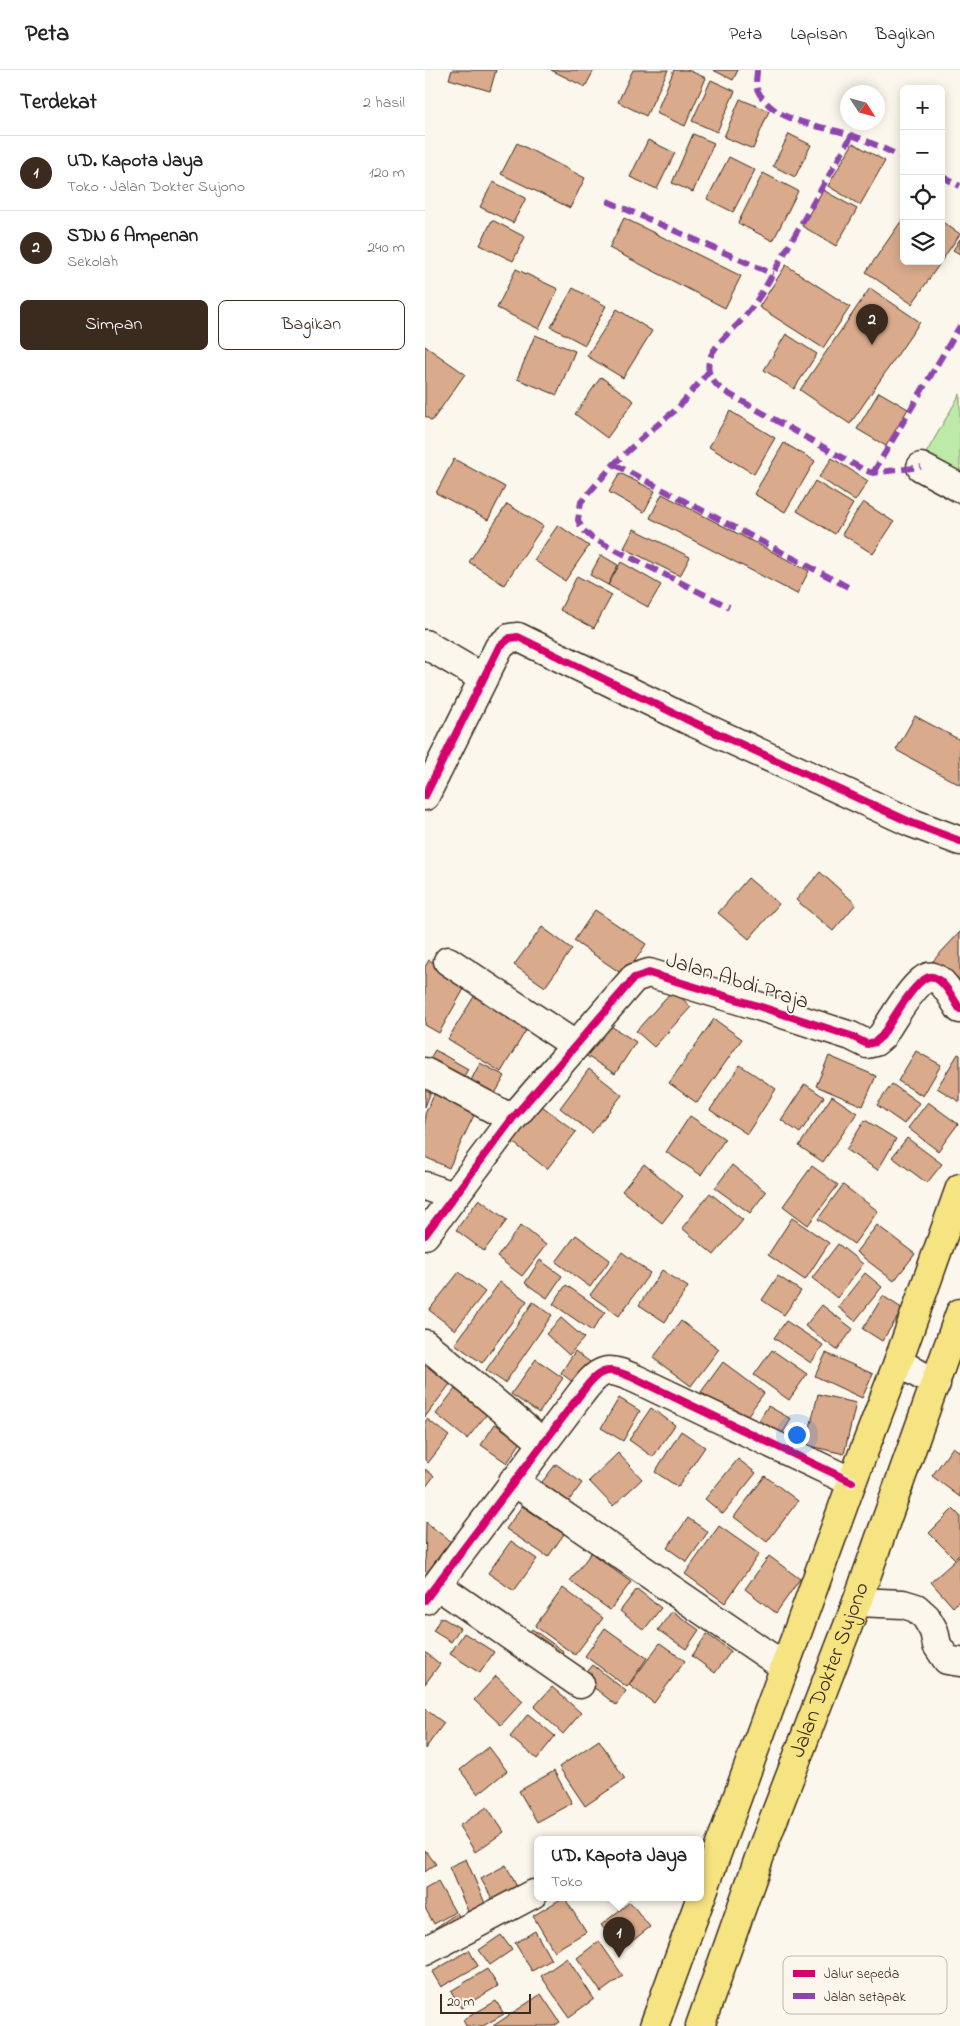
<!DOCTYPE html>
<html lang="id">
<meta charset="utf-8">
<style>
:root{--surface:#fff;--page:#f6f6f6;--text:#222;--muted:#767676;--line:#e0e0e0;--accent:#3b2a1e}
body{margin:0;font-family:"Indie Flower",sans-serif;background:var(--page);color:var(--text)}
.controls{position:absolute;right:15px;top:15px;display:grid;overflow:hidden;border-radius:8px;box-shadow:0 2px 12px #0003}
.controls button{width:45px;height:45px;display:grid;place-items:center;padding:0;border:0;border-bottom:1px solid var(--line);background:var(--surface);color:var(--text);font:25px sans-serif}
.compass{position:absolute;left:415px;top:15px;width:45px;height:45px;border-radius:50%;background:var(--surface);box-shadow:0 2px 12px #0003;rotate:126deg}
.scale{position:absolute;left:15px;bottom:12px;width:91px;box-sizing:border-box;padding-left:5px;border:2px solid #3b2a1e;border-top:0;font-size:14px;line-height:18px;white-space:nowrap;color:#3b2a1e;-webkit-text-stroke:4px #fbf7ec;paint-order:stroke}
.you{position:absolute;left:371px;top:1364px;width:18px;height:18px;margin:-12px;border:4px solid #fff;border-radius:50%;background:#1a73e8;box-shadow:0 0 0 8px #1a73e833}
.badge{display:grid;place-items:center;width:32px;height:32px;border-radius:50%;background:var(--accent);color:#fff;font-size:16px;font-weight:700}
.pin{position:absolute;translate:-50% -41px;filter:drop-shadow(0 1px 2px #0008)}
.pin::after{content:'';position:absolute;top:26px;width:18px;height:15px;background:inherit;clip-path:polygon(0 0,100% 0,50% 100%)}
.popup{position:absolute;left:109px;top:1766px;width:170px;height:65px;box-sizing:border-box;display:grid;place-content:center;border-radius:8px;background:var(--surface);filter:drop-shadow(0 1px 4px #0005);font-size:16px;white-space:nowrap;color:var(--muted)}
.popup b{font-size:19px;color:var(--text)}
.popup::after{content:'';position:absolute;left:50%;top:100%;margin-left:-10px;border:10px solid transparent;border-top-color:var(--surface)}
.list{margin:0;padding:0;list-style:none}
h2{display:flex;justify-content:space-between;align-items:center;height:65px;margin:0;padding:0 20px;font-size:21px}
h2 small{font-size:16px;font-weight:400;color:var(--muted)}
.list li{display:grid;grid-template-columns:32px 1fr auto;gap:15px;align-items:center;box-sizing:border-box;height:75px;padding:0 20px;border-top:1px solid var(--line)}
.list b{display:block;font-size:19px;white-space:nowrap}
.list p{margin:0;font-size:16px;white-space:nowrap;color:var(--muted)}
.list em{font-size:16px;font-style:normal;color:var(--muted)}
.actions{display:flex;gap:10px;padding:15px 20px}
.actions a{flex:1;padding:11px 0;border:1px solid var(--accent);border-radius:8px;text-align:center;font-size:18px;color:var(--accent)}
.actions .main{background:var(--accent);color:#fff}
.icon{flex:none;width:28px;height:28px;fill:none;stroke:currentColor;stroke-width:2;stroke-linecap:round;stroke-linejoin:round}
.map{position:relative;flex:none;width:535px;height:1956px;overflow:hidden}
header{display:flex;align-items:center;gap:30px;box-sizing:border-box;height:70px;padding:0 25px;background:var(--surface);border-bottom:1px solid var(--line)}
header strong{font-size:24px}
nav{display:flex;gap:28px;margin-inline-start:auto;font-size:18px}
main{display:flex}
aside{flex:1;background:var(--surface)}
.map>svg:first-child{display:block}
</style>
<header>
<strong>Peta</strong>
<nav><a>Peta</a><a>Lapisan</a><a>Bagikan</a></nav>
</header>
<main>
<aside>
<h2>Terdekat<small>2 hasil</small></h2>
<ul class="list">
<li><span class="badge">1</span><div><b>UD. Kapota Jaya</b><p>Toko · Jalan Dokter Sujono</p></div><em>120 m</em></li>
<li><span class="badge">2</span><div><b>SDN 6 Ampenan</b><p>Sekolah</p></div><em>240 m</em></li>
</ul>
<div class="actions"><a class="main">Simpan</a><a>Bagikan</a></div>
</aside>
<div class="map">
<svg width="535" height="1956" viewBox="0 0 535 1956">
<rect width="100%" height="100%" fill="#fbf7ec"/>
<filter id="ink" filterUnits="userSpaceOnUse"><feTurbulence type="fractalNoise" baseFrequency=".02" numOctaves="2"/><feDisplacementMap in="SourceGraphic" scale="10" xChannelSelector="R" yChannelSelector="G"/><feConvolveMatrix kernelMatrix="1 2 1 2 8 2 1 2 1" color-interpolation-filters="sRGB"/></filter>
<g filter="url(#ink)">
<!-- green -->
<path fill="#bdeaa8" stroke="#7c8a63" d="M535 324V405L500 385Z"/>
<!-- building -->
<path fill="#d9aa8b" stroke="#3b2a1e" d="M27 0H71L65 21 24 9Z
M126 0H169L160 17Z
M208 0H243L221 46 193 32Z
M249 0H263L281 8 260 56 231 43Z
M288 0H313L308 10Z
M286 10 310 21 292 62 267 51Z
M315 29 344 41 328 79 299 67Z
M268 64 289 73 268 122 247 113Z
M364 64 386 75 370 107 348 96Z
M223 70 250 83 232 119 205 107Z
M92 73 160 108 145 138 76 104Z
M428 73 460 91 435 135 403 116Z
M304 87 330 100 308 142 282 129Z
M338 103 373 121 348 171 313 153Z
M68 112 101 128 88 153 55 137Z
M398 120 432 139 411 176 377 156Z
M479 147V191H516V151L535 164 487 234 441 202Z
M199 148 316 206 300 238 184 178Z
M67 150 100 167 88 191 55 175Z
M535 169V184L528 180Z
M361 195 425 237 398 278 334 237Z
M91 199 133 219 114 259 72 238Z
M148 218 181 236 160 275 126 257Z
M445 218 495 252 425 354 375 320Z
M192 239 227 261 198 308 162 286Z
M361 264 392 284 369 319 339 300Z
M110 265 150 281 132 325 92 309Z
M0 276 40 304 7 351 0 346Z
M176 307 209 331 182 368 150 344Z
M454 322 483 339 461 376 432 359Z
M305 341 350 368 329 404 284 377Z
M359 373 390 391 360 442 329 424Z
M407 388 443 411 430 431 394 407Z
M29 389 80 417 63 450 11 423Z
M195 403 230 421 219 442 184 422Z
M390 411 428 434 410 464 372 441Z
M237 424 384 501 372 524 225 448Z
M438 432 469 452 448 484 417 464Z
M82 434 118 456 79 515 44 492Z
M133 455 164 476 140 511 109 490Z
M209 459 265 487 255 506 199 478Z
M176 485 193 495 183 515 165 505Z
M196 492 236 515 223 537 183 515Z
M152 506 187 525 169 558 135 540Z
M490 646 535 670V715L471 680Z
M395 802 431 834 408 861 371 830Z
M323 808 354 834 324 869 293 843Z
M170 840 221 874 200 906 149 871Z
M117 857 147 879 120 917 89 895Z
M535 862V920L506 893Z
M4 890 43 912 14 963 0 955V897Z
M53 920 106 952 76 1002 23 969Z
M248 920 266 937 229 977 211 961Z
M289 949 317 969 272 1033 244 1013Z
M181 953 211 972 190 1004 160 985Z
M10 980 43 999 35 1014 1 995Z
M491 981 516 995 498 1026 473 1011Z
M533 984 535 985V1032L512 1018Z
M404 986 451 1006 438 1036 391 1016Z
M55 993 80 1006 67 1029 43 1016Z
M315 995 351 1019 322 1064 285 1040Z
M164 999 197 1025 167 1063 135 1038Z
M380 1014 399 1027 375 1063 356 1050Z
M467 1014 494 1033 479 1054 452 1035Z
M0 1016 7 1019 0 1037Z
M9 1024 50 1043 24 1098 0 1087V1044Z
M407 1026 432 1043 398 1092 374 1076Z
M503 1032 533 1054 513 1081 483 1058Z
M113 1033 151 1062 122 1099 85 1070Z
M265 1046 300 1069 276 1105 241 1082Z
M440 1050 471 1069 453 1100 421 1080Z
M482 1068 517 1094 502 1113 467 1087Z
M219 1094 258 1126 237 1153 197 1121Z
M307 1095 341 1122 325 1143 290 1118Z
M387 1096 413 1115 383 1155 358 1136Z
M418 1115 453 1141 429 1174 393 1149Z
M285 1123 318 1150 289 1185 257 1158Z
M54 1129 82 1150 59 1181 31 1160Z
M367 1148 404 1173 380 1210 343 1185Z
M96 1155 121 1175 97 1206 72 1187Z
M452 1155 490 1184 469 1211 431 1182Z
M151 1165 185 1190 165 1217 131 1192Z
M413 1174 438 1194 412 1228 387 1208Z
M197 1182 225 1203 194 1246 165 1225Z
M115 1190 137 1206 122 1228 100 1213Z
M237 1200 263 1217 240 1252 214 1235Z
M34 1202 60 1222 30 1260 4 1240Z
M440 1203 457 1217 430 1251 413 1237Z
M353 1206 376 1221 359 1245 337 1230Z
M75 1212 102 1231 57 1293 30 1274Z
M141 1215 180 1242 167 1261 128 1234Z
M458 1226 478 1239 457 1271 438 1259Z
M108 1232 127 1245 80 1313 61 1300Z
M397 1235 428 1259 412 1280 380 1256Z
M136 1248 159 1268 144 1285 121 1264Z
M256 1251 294 1279 266 1316 228 1288Z
M361 1251 398 1275 386 1293 349 1268Z
M347 1280 382 1304 364 1330 329 1305Z
M150 1281 172 1297 155 1318 136 1303Z
M401 1283 448 1304 437 1328 390 1306Z
M111 1289 138 1308 114 1343 86 1324Z
M298 1292 339 1323 317 1353 276 1322Z
M0 1295 25 1314 0 1347Z
M30 1319 62 1344 42 1369 11 1344Z
M393 1324 431 1333 419 1384 381 1375Z
M194 1328 215 1341 198 1371 176 1358Z
M343 1336 366 1349 353 1371 330 1357Z
M226 1338 250 1355 228 1387 204 1370Z
M2 1349 24 1366 3 1393 0 1390V1352Z
M70 1354 96 1372 82 1393 56 1375Z
M256 1361 280 1377 253 1417 230 1402Z
M528 1377 535 1382V1427L507 1406Z
M193 1383 217 1409 188 1436 164 1411Z
M313 1389 331 1403 298 1444 280 1429Z
M131 1394 157 1413 136 1441 110 1421Z
M0 1399 9 1406 0 1418Z
M340 1406 373 1431 342 1472 309 1447Z
M97 1436 139 1464 123 1487 81 1459Z
M528 1439 535 1446V1484L530 1489 504 1463Z
M263 1448 283 1462 262 1492 242 1478Z
M1 1452 26 1472 2 1503 0 1501Z
M294 1456 334 1484 300 1533 260 1504Z
M86 1471 112 1489 89 1521 63 1503Z
M166 1483 206 1512 185 1540 145 1511Z
M344 1486 375 1509 351 1543 320 1519Z
M535 1486V1530L528 1537 506 1512Z
M138 1518 178 1548 150 1585 110 1556Z
M212 1519 236 1538 219 1560 195 1541Z
M247 1541 274 1560 261 1579 233 1560Z
M16 1547 35 1558 26 1572 8 1561Z
M180 1558 222 1588 202 1617 160 1586Z
M107 1559 138 1581 130 1593 99 1571Z
M39 1563 69 1582 55 1603 25 1584Z
M282 1564 306 1581 290 1603 267 1586Z
M235 1573 260 1591 229 1633 204 1615Z
M0 1582 15 1594 0 1614Z
M168 1595 201 1621 191 1635 157 1608Z
M71 1606 98 1631 76 1655 49 1630Z
M127 1617 156 1643 138 1664 109 1637Z
M0 1639 19 1653 0 1679Z
M103 1644 130 1666 112 1689 85 1667Z
M174 1670 200 1709 160 1736 134 1697Z
M64 1677 82 1701 53 1724 35 1700Z
M129 1701 147 1733 112 1752 94 1721Z
M62 1737 79 1762 50 1782 34 1756Z
M0 1780 11 1794 0 1802Z
M41 1789 62 1838 45 1846 24 1797Z
M81 1795 97 1827 73 1839 56 1809Z
M13 1812 30 1842 9 1854 0 1838V1819Z
M139 1827 161 1862 129 1881 108 1846Z
M205 1832 225 1857 196 1880 176 1855Z
M32 1843 40 1854 18 1869 10 1858Z
M110 1861 126 1890 107 1901 90 1873Z
M76 1865 87 1880 65 1895 54 1880Z
M174 1871 198 1906 176 1922 152 1888Z
M44 1880 53 1896 16 1917 7 1902Z
M142 1888 169 1929 144 1947 116 1906Z
M62 1899 73 1916 36 1938 26 1921Z
M116 1924 135 1952 129 1956H68Z
M71 1931 79 1944 58 1956H41L38 1950Z"/>
<g fill="none" stroke-linecap="round" stroke-linejoin="round">
<defs>
<path id="street" d="M496 397 535 418
M0 574 58 608
M0 726 74 577 85 568 93 567 261 649 487 753 535 771
M23 891 150 975
M0 1002 87 1049
M0 1116 28 1126
M0 1165 87 1049 209 908 224 903 330 935 426 966 442 974 450 972 457 966C464 955 494 902 508 907 520 911 528 929 535 939
M0 1274 117 1372
M473 1292 511 1314
M88 1411 360 1597
M12 1515 155 1614
M0 1530 154 1326C175 1298 180 1295 213 1310L427 1412
M432 1532 478 1534 491 1538 501 1547 509 1561 512 1575 522 1590 535 1592
M0 1881 108 1824"/>
<g id="highway">
<path d="M229 1956 427 1412 473 1292 535 1118"/>
<path id="s1" d="M275 1956 339 1774 432 1532 535 1243"/>
</g>
</defs>
<!-- street casing -->
<use href="#street" stroke="#3b2a1e" stroke-width="31"/>
<!-- highway casing -->
<use href="#highway" stroke="#3b2a1e" stroke-width="31"/>
<!-- street -->
<use href="#street" stroke="#fbf7ec" stroke-width="28"/>
<!-- highway -->
<use href="#highway" stroke="#f6e381" stroke-width="28"/>
<!-- quiet -->
<path stroke="#8e44ad" stroke-width="6" stroke-dasharray="12 6" stroke-linecap="butt" d="M332 0C332 6 330 14 332 19 347 53 396 55 426 65 444 71 461 80 479 88
M427 65 338 221C331 232 323 243 314 253 295 272 266 294 297 320L439 400 448 403 496 397
M516 106 535 116
M182 131 348 204
M285 300 252 339 220 365 189 394 156 432 153 450 157 459 167 468 304 537
M189 394 423 517
M448 403 535 256"/>
<defs>
<path id="cycleway" d="M0 726 74 577 85 568 93 567 261 649 487 753 535 771
M0 1165 87 1049 209 908 224 903 330 935 426 966 442 974 450 972 457 966C464 955 494 902 508 907 520 911 528 929 535 939
M0 1530 154 1326C175 1298 180 1295 213 1310L427 1412"/>
</defs>
<!-- cycleway casing -->
<use href="#cycleway" stroke="#fbf7ec" stroke-width="11"/>
<!-- cycleway -->
<use href="#cycleway" stroke="#d6006c" stroke-width="8"/>
</g>
</g>
<g text-anchor="middle" dominant-baseline="central" stroke-width="4" stroke-linejoin="round" paint-order="stroke">
<!-- street labels -->
<g font-size="22" fill="#3b2a1e" stroke="#fbf7ec">
<text transform="translate(312 912) rotate(17)">Jalan Abdi Praja</text>
<text stroke="none"><textPath href="#s1" startOffset="379">Jalan Dokter Sujono</textPath></text>
</g>
</g>
<!-- legend -->
<rect x="358" y="1886" width="164" height="58" rx="8" fill="#fbf7ec" stroke="#c1baae" stroke-width="1"/>
<rect x="368" y="1900" width="22" height="7" fill="#d6006c"/>
<rect x="368" y="1923" width="22" height="6" fill="#8e44ad"/>
<g font-size="14" fill="#3b2a1e">
<text x="399" y="1908">Jalur sepeda</text>
<text x="399" y="1931">Jalan setapak</text>
</g>
</svg>
<div class="controls">
<button>+</button>
<button>−</button>
<button><svg class="icon" aria-label="locate" viewBox="0 0 24 24"><circle cx="12" cy="12" r="6"/><path d="M12 2v4M12 18v4M2 12h4M18 12h4"/></svg></button>
<button><svg class="icon" aria-label="layers" viewBox="0 0 24 24"><path d="M12 4l9 5-9 5-9-5zM3 14l9 5 9-5"/></svg></button>
</div>
<svg class="compass" viewBox="-18 -18 36 36"><path d="M0-13l5 13h-10z" fill="#e53935"/><path d="M0 13l5-13h-10z" fill="#767676"/></svg>
<div class="scale">20 m</div>
<div class="you"></div>
<div class="pin badge" style="left:194px;top:1888px">1</div>
<div class="popup"><b>UD. Kapota Jaya</b>Toko</div>
<div class="pin badge" style="left:447px;top:275px">2</div>
</div>
</main>
